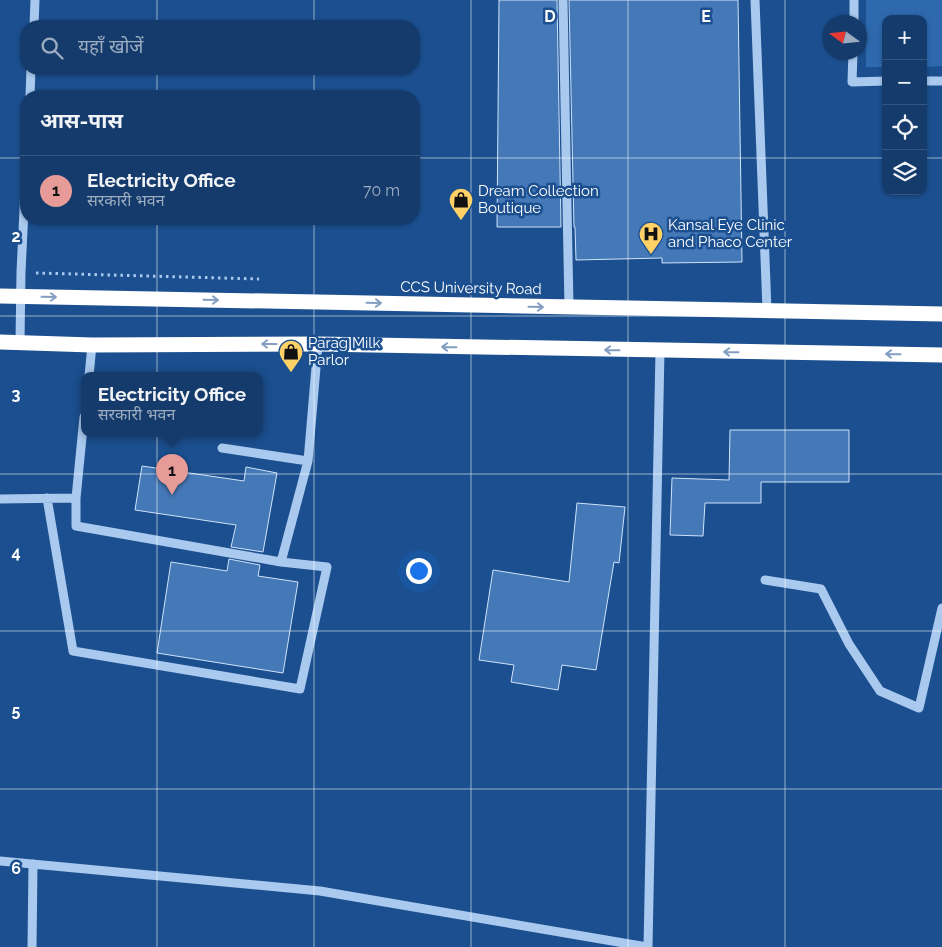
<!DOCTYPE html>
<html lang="hi">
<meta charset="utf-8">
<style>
:root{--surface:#143b6b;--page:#1d4271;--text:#f1f3f6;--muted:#9dadc1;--line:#33557e;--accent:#e69b98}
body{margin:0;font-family:Raleway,"Noto Sans Devanagari",sans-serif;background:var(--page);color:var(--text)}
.controls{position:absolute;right:15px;top:15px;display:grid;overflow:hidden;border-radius:10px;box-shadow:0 1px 4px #0004}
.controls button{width:45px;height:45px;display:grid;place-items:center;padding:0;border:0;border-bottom:1px solid var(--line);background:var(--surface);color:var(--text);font:25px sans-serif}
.compass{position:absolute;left:822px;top:15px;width:45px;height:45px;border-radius:50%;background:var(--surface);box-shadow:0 1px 4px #0004;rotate:285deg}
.you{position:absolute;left:418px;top:570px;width:18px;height:18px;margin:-12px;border:4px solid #fff;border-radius:50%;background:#1a73e8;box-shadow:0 0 0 8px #1a73e833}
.badge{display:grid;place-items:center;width:32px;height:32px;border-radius:50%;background:var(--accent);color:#111;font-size:16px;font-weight:700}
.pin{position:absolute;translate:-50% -41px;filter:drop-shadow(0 1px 2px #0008)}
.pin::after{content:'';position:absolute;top:26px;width:18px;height:15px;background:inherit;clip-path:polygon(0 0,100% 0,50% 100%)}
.popup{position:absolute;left:81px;top:372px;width:182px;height:65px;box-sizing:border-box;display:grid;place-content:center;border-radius:10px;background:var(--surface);filter:drop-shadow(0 1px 4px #0005);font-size:16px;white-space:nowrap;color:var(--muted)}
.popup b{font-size:19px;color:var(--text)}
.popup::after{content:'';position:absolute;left:50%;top:100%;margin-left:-10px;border:10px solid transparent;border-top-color:var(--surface)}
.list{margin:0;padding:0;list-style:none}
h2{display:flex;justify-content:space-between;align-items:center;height:65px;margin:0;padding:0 20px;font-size:21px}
h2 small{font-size:16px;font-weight:400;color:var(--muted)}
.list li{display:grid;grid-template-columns:32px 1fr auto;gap:15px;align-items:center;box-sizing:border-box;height:70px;padding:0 20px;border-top:1px solid var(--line)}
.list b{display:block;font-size:19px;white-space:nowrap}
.list p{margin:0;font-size:16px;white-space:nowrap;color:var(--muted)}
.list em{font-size:16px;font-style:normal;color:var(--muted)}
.icon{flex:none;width:28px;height:28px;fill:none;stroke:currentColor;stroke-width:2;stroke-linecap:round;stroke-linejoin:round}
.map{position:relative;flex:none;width:942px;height:947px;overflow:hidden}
.search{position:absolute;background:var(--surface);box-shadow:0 1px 4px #0004;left:20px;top:20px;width:400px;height:55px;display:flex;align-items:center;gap:12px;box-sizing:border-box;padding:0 18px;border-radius:20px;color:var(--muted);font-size:19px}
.panel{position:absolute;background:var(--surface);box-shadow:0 1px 4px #0004;left:20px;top:90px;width:400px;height:135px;border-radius:20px}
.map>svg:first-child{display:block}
</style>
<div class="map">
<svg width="942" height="947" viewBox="0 0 942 947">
<rect width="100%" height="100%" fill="#1b4f8f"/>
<!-- green -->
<path fill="#2e69ad" d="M866 0H942V66L923 67V19H886V67H866Z"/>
<!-- building -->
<path fill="#4478b7" stroke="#cfe3fa" d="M499 0H557L561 227H497Z
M569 0H738L742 262 662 263V258L576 260 575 227H574Z
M730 430H849V482H761V503H705L703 536 670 535 672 478 729 480Z
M142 466 244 481 246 467 277 473 263 552 231 547 236 525 135 510Z
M577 503 625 507 619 563 614 562 596 670 562 665 558 690 511 682 514 665 479 660 493 570 569 582Z
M229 559 260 565 258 576 298 582 283 673 157 653 171 562 227 571Z"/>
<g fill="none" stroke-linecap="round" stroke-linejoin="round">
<!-- path -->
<path stroke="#a9c9ee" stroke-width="3" stroke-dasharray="2.5 4" stroke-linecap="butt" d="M36 273 259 279"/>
<!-- minor -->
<path stroke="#a9c9ee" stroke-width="9" d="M563 0 569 307
M755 0 767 310
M854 22V0
M34 26 35 0
M853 52 852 82 886 81
M923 81H942
M30 96 31 69
M20 342 21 272 26 168
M89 376 92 345
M222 448 308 461
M47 498 73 651 300 689 327 567 281 562 308 461 318 344
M76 498V526L281 562
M0 499 76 498 84 417
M765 580 821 589 849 644 880 691 919 708 942 608
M0 861 320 891 647 947
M32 947 33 864
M648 947 660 351"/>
<!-- highway -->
<path stroke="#fff" stroke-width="15" d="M0 296 942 314
M0 342 92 345 318 344 942 355"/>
</g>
<!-- one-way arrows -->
<defs><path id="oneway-shaft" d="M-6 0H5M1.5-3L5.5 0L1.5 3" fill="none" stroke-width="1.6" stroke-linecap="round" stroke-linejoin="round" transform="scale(1.25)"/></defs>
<g stroke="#829ec1">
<use href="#oneway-shaft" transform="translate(49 297) rotate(1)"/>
<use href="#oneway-shaft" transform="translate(211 300) rotate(1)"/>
<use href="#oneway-shaft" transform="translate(374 303) rotate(1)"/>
<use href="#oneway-shaft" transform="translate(536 307) rotate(1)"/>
<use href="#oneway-shaft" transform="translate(269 344) rotate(180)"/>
<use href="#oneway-shaft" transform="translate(449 347) rotate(-179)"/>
<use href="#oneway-shaft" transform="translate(612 350) rotate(-179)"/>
<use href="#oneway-shaft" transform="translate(731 352) rotate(-179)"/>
<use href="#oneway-shaft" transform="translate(893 354) rotate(-179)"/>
</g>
<!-- grid -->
<path fill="none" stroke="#fff" stroke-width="1" stroke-opacity="0.55" d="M157 0V26M314 0V26M471 0V947M628 0V947M785 0V947M157 69V96M314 69V96M0 158H26M414 158H886M923 158H942M157 219V947M314 219V947M0 316H942M0 474H942M0 631H942M0 789H942"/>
<!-- icons -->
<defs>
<symbol id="shop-pin" viewBox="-11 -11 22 30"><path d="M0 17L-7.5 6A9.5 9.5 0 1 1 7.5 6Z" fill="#ffd166" stroke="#1b4f8f"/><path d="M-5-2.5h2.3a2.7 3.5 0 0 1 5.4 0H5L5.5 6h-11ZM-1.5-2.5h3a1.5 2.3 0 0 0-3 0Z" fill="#111"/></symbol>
<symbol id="hospital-pin" viewBox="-11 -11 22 30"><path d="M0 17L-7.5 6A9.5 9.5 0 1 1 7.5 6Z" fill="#ffd166" stroke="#1b4f8f"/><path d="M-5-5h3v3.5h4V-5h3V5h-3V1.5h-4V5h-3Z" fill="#111"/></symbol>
</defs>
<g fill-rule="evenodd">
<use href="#shop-pin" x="447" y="186" width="28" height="38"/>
<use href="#hospital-pin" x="637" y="220" width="28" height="38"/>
<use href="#shop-pin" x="277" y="338" width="28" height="38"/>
</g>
<g text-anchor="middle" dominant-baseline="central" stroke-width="5" stroke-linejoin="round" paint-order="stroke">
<!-- poi labels -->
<g font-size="15" fill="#fff" stroke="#1b4f8f" text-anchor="start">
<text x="478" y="191">Dream Collection<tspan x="478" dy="17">Boutique</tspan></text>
<text x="668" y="225">Kansal Eye Clinic<tspan x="668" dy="17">and Phaco Center</tspan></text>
<text x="308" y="343">Parag Milk<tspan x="308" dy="17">Parlor</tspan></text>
</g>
<!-- street labels -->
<g font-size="15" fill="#fff" stroke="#1b4f8f">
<text transform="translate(471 288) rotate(1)">CCS University Road</text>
</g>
</g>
<g font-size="16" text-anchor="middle" font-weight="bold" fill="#fff" stroke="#1b4f8f" stroke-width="5" stroke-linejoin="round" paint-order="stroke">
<text x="550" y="22">D</text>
<text x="706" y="22">E</text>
<text x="16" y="242">2</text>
<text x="16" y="400">3</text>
<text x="16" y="558">4</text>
<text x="16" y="716">5</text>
<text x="16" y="874">6</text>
</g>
</svg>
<div class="controls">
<button>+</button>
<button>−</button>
<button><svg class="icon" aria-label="locate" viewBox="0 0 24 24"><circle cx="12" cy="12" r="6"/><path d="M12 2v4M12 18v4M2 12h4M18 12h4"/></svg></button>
<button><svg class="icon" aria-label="layers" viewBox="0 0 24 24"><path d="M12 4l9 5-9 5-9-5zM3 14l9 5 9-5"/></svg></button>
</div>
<svg class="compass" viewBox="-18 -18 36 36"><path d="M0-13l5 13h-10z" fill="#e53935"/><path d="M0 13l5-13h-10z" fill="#9dadc1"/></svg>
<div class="you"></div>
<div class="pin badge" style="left:172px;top:495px">1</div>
<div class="popup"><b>Electricity Office</b>सरकारी भवन</div>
<div class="search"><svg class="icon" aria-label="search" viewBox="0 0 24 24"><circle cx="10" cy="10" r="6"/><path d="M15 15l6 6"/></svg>यहाँ खोजें</div>
<section class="panel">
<h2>आस-पास<small></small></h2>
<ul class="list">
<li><span class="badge">1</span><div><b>Electricity Office</b><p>सरकारी भवन</p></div><em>70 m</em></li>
</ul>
</section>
</div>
